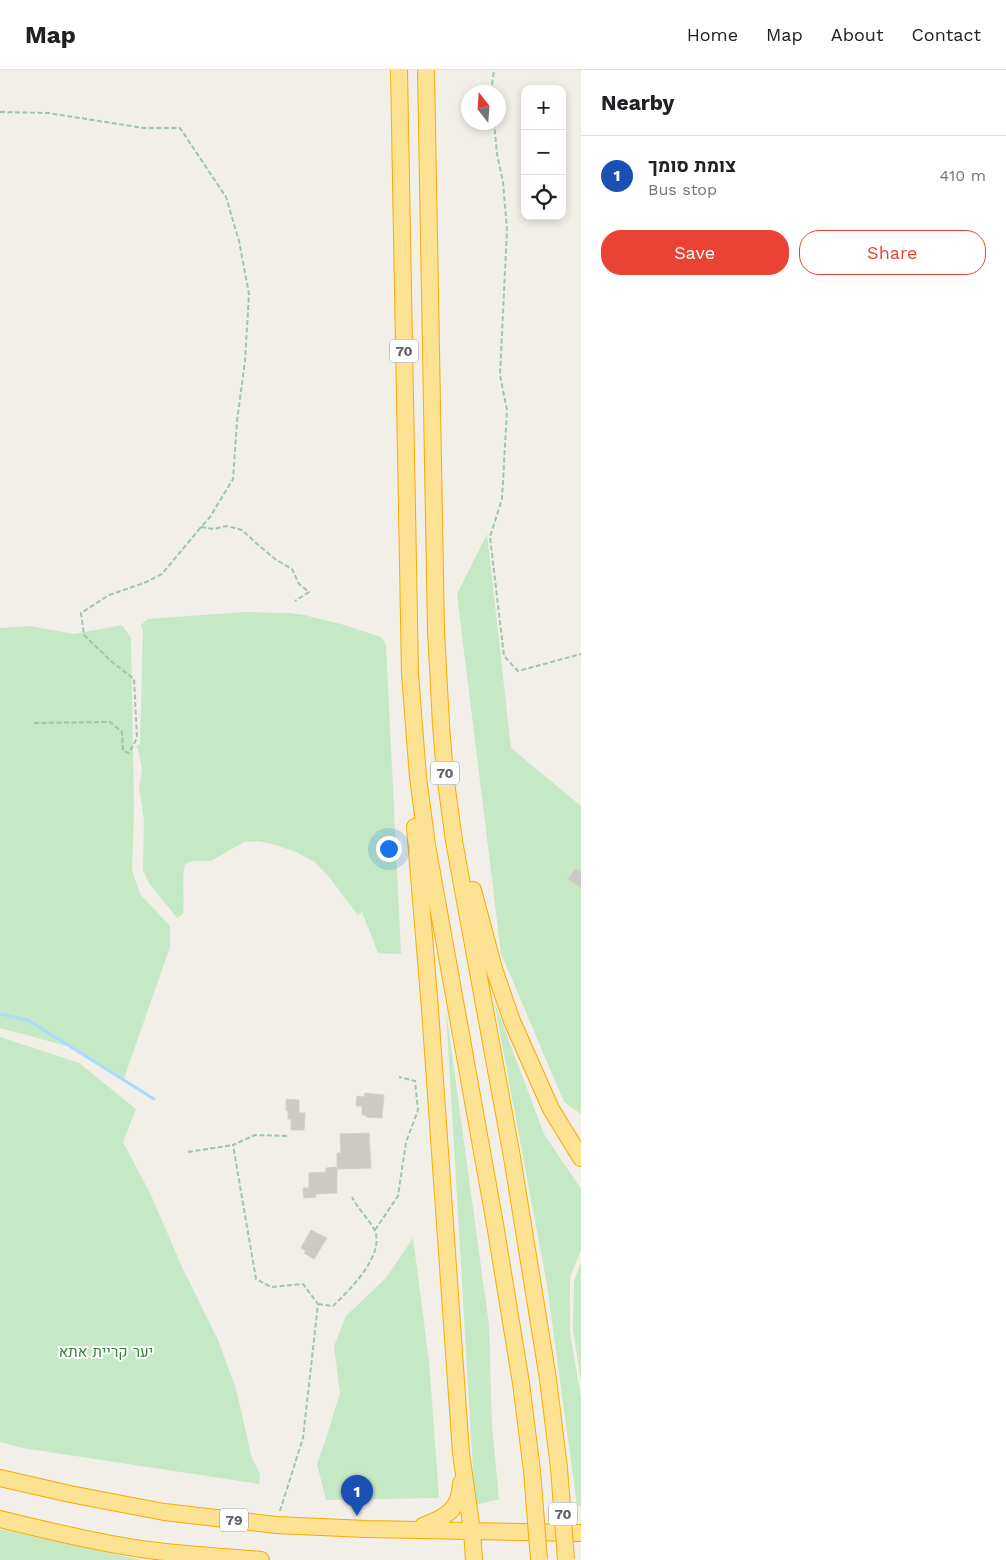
<!DOCTYPE html>
<meta charset="utf-8">
<style>
:root{--surface:#fff;--page:#f6f6f6;--text:#202124;--muted:#757577;--line:#e0e0e0;--accent:#ea4335}
body{margin:0;font-family:"Work Sans",Heebo,sans-serif;background:var(--page);color:var(--text)}
.controls{position:absolute;right:15px;top:15px;display:grid;overflow:hidden;border-radius:10px;box-shadow:0 2px 8px #0003}
.controls button{width:45px;height:45px;display:grid;place-items:center;padding:0;border:0;border-bottom:1px solid var(--line);background:var(--surface);color:var(--text);font:25px sans-serif}
.compass{position:absolute;left:461px;top:15px;width:45px;height:45px;border-radius:50%;background:var(--surface);box-shadow:0 2px 8px #0003;rotate:343deg}
.you{position:absolute;left:388px;top:778px;width:18px;height:18px;margin:-12px;border:4px solid #fff;border-radius:50%;background:#1a73e8;box-shadow:0 0 0 8px #1a73e833}
.badge{display:grid;place-items:center;width:32px;height:32px;border-radius:50%;background:var(--accent);color:#fff;font-size:16px;font-weight:700}
.pin{position:absolute;translate:-50% -41px;filter:drop-shadow(0 1px 2px #0008)}
.pin::after{content:'';position:absolute;top:26px;width:18px;height:15px;background:inherit;clip-path:polygon(0 0,100% 0,50% 100%)}
.list{margin:0;padding:0;list-style:none}
h2{display:flex;justify-content:space-between;align-items:center;height:65px;margin:0;padding:0 20px;font-size:21px}
h2 small{font-size:16px;font-weight:400;color:var(--muted)}
.list li{display:grid;grid-template-columns:32px 1fr auto;gap:15px;align-items:center;box-sizing:border-box;height:80px;padding:0 20px;border-top:1px solid var(--line)}
.list b{display:block;font-size:19px;white-space:nowrap}
.list p{margin:0;font-size:16px;white-space:nowrap;color:var(--muted)}
.list em{font-size:16px;font-style:normal;color:var(--muted)}
.actions{display:flex;gap:10px;padding:15px 20px}
.actions a{flex:1;padding:11px 0;border:1px solid var(--accent);border-radius:20px;text-align:center;font-size:18px;color:var(--accent)}
.actions .main{background:var(--accent);color:#fff}
.icon{flex:none;width:28px;height:28px;fill:none;stroke:currentColor;stroke-width:2;stroke-linecap:round;stroke-linejoin:round}
.map{position:relative;flex:none;width:581px;height:1490px;overflow:hidden}
header{display:flex;align-items:center;gap:30px;box-sizing:border-box;height:70px;padding:0 25px;background:var(--surface);border-bottom:1px solid var(--line)}
header strong{font-size:24px}
nav{display:flex;gap:28px;margin-inline-start:auto;font-size:18px}
main{display:flex}
aside{flex:1;background:var(--surface)}
.map>svg:first-child{display:block}
</style>
<header>
<strong>Map</strong>
<nav><a>Home</a><a>Map</a><a>About</a><a>Contact</a></nav>
</header>
<main>
<div class="map">
<svg width="581" height="1490" viewBox="0 0 581 1490">
<rect width="100%" height="100%" fill="#f1efe8"/>
<!-- green -->
<path fill="#c5e8c5" d="M487 464 511 678 581 736V1044L564 1032 501 883 457 524Z
M245 542 287 543 304 545 341 554 381 567 386 575 401 884 378 883 362 842 358 845 329 807 315 792 296 782 276 775 258 771 244 772 211 791H194L185 794C181 810 185 827 183 844L177 848 149 813 143 800 144 750 139 718 142 700 139 683 136 676 140 674 143 559 141 555 148 549Z
M122 555 131 568 134 739 132 800 140 824 170 856V877L123 1011 71 977 0 958V558L30 556 74 564Z
M494 931 544 1064 581 1119V1180L570 1207V1263L581 1327V1436H577L547 1215Z
M446 940 489 1255 492 1356 499 1429 475 1435Z
M0 967 79 993 136 1039 123 1072 150 1123 182 1197 218 1270 236 1319 252 1389 260 1403 259 1414 23 1378 0 1372Z
M413 1168 429 1291 439 1428 326 1430 317 1394 326 1369 340 1323 334 1276 346 1246 386 1208Z
M581 1193V1310L573 1260 574 1210Z
M0 1459 141 1490H0Z"/>
<g fill="none" stroke-linecap="round" stroke-linejoin="round">
<!-- stream -->
<path stroke="#aadaff" stroke-width="3" d="M0 944 28 950 154 1029"/>
</g>
<!-- building -->
<path fill="#cccac5" stroke="#d6d1c6" d="M575 799 581 802V818L568 809Z
M365 1023 384 1025 382 1048 366 1047V1045H362V1036H356L357 1026 364 1027Z
M286 1029 299 1030V1043H305L304 1060H291V1049H288V1041H286Z
M369 1063 371 1098 337 1099V1083H341L340 1064Z
M337 1097V1123L316 1124V1127L304 1128 303 1118H309V1103L326 1102V1098Z
M311 1160 327 1168 314 1189 304 1183 306 1181 301 1178Z"/>
<g fill="none" stroke-linecap="round" stroke-linejoin="round">
<defs>
<path id="highway" d="M399 0 410 604 418 707 427 775 495 1154 521 1313 532 1401
M426 0 436 561 441 655 445 704 454 771 512 1087 548 1309 559 1398
M415 757 430 939 461 1383 472 1461 474 1490
M473 820 494 899 512 951 551 1039 581 1088
M0 1408 70 1424 164 1442 276 1455 366 1459 581 1463
M0 1449C45 1460 89 1471 135 1478 176 1485 219 1486 261 1490
M423 1456C446 1447 460 1440 461 1413"/>
</defs>
<!-- highway casing -->
<use href="#highway" stroke="#f9ab00" stroke-width="18"/>
<!-- path -->
<path stroke="#9cc7a9" stroke-width="2" stroke-dasharray="5 2.5" stroke-linecap="butt" d="M491 22 494 0
M0 42 48 43 144 58H180L226 127 239 171 249 224 245 291 237 351 233 409 210 447 201 457 213 459 227 456 242 460 256 473 275 489 292 499 299 514 309 522 295 531
M494 52 497 84 503 112 507 160 500 305 507 340 502 429 490 467 504 586 518 601 581 584
M34 653 110 652 122 662 123 681 129 683 137 668 134 609 111 591 84 565 81 543 109 525 144 513 162 504 201 457
M188 1082 233 1075
M375 1160 398 1126 406 1072 418 1040 415 1011 399 1007
M318 1234 333 1236C349 1221 387 1183 374 1159 368 1148 358 1139 352 1127
M280 1441 303 1368 318 1234 303 1214 271 1217 256 1209 233 1075 255 1065 288 1066"/>
<!-- highway -->
<use href="#highway" stroke="#fde293" stroke-width="16"/>
<defs>
<path id="highway-bridge" d="M559 1398 566 1490
M532 1401 539 1490"/>
</defs>
<!-- highway-bridge casing -->
<use href="#highway-bridge" stroke="#f9ab00" stroke-width="18" stroke-linecap="butt"/>
<!-- highway-bridge -->
<use href="#highway-bridge" stroke="#fde293" stroke-width="16"/>
</g>
<g text-anchor="middle" dominant-baseline="central" stroke-width="4" stroke-linejoin="round" paint-order="stroke">
<!-- shield labels -->
<g fill="#fff" stroke="#8f9295" stroke-width="1">
<rect x="390" y="269.5" width="28" height="23" rx="4"/>
<rect x="431" y="691.5" width="28" height="23" rx="4"/>
<rect x="549" y="1432.5" width="28" height="23" rx="4"/>
<rect x="220" y="1438.5" width="28" height="23" rx="4"/>
</g>
<g font-size="14" font-weight="bold" fill="#5f6368">
<text x="404" y="281">70</text>
<text x="445" y="703">70</text>
<text x="563" y="1444">70</text>
<text x="234" y="1450">79</text>
</g>
<!-- park labels -->
<g font-size="15" fill="#348238" stroke="#fff">
<text x="106" y="1282">יער קריית אתא</text>
</g>
</g>
</svg>
<div class="controls">
<button>+</button>
<button>−</button>
<button><svg class="icon" aria-label="locate" viewBox="0 0 24 24"><circle cx="12" cy="12" r="6"/><path d="M12 2v4M12 18v4M2 12h4M18 12h4"/></svg></button>
</div>
<svg class="compass" viewBox="-18 -18 36 36"><path d="M0-13l5 13h-10z" fill="#e53935"/><path d="M0 13l5-13h-10z" fill="#757577"/></svg>
<div class="you"></div>
<div class="pin badge" style="left:357px;top:1446px;background:#1a4fb4">1</div>
</div>
<aside>
<h2>Nearby<small></small></h2>
<ul class="list">
<li><span class="badge" style="background:#1a4fb4">1</span><div><b>צומת סומך</b><p>Bus stop</p></div><em>410 m</em></li>
</ul>
<div class="actions"><a class="main">Save</a><a>Share</a></div>
</aside>
</main>
